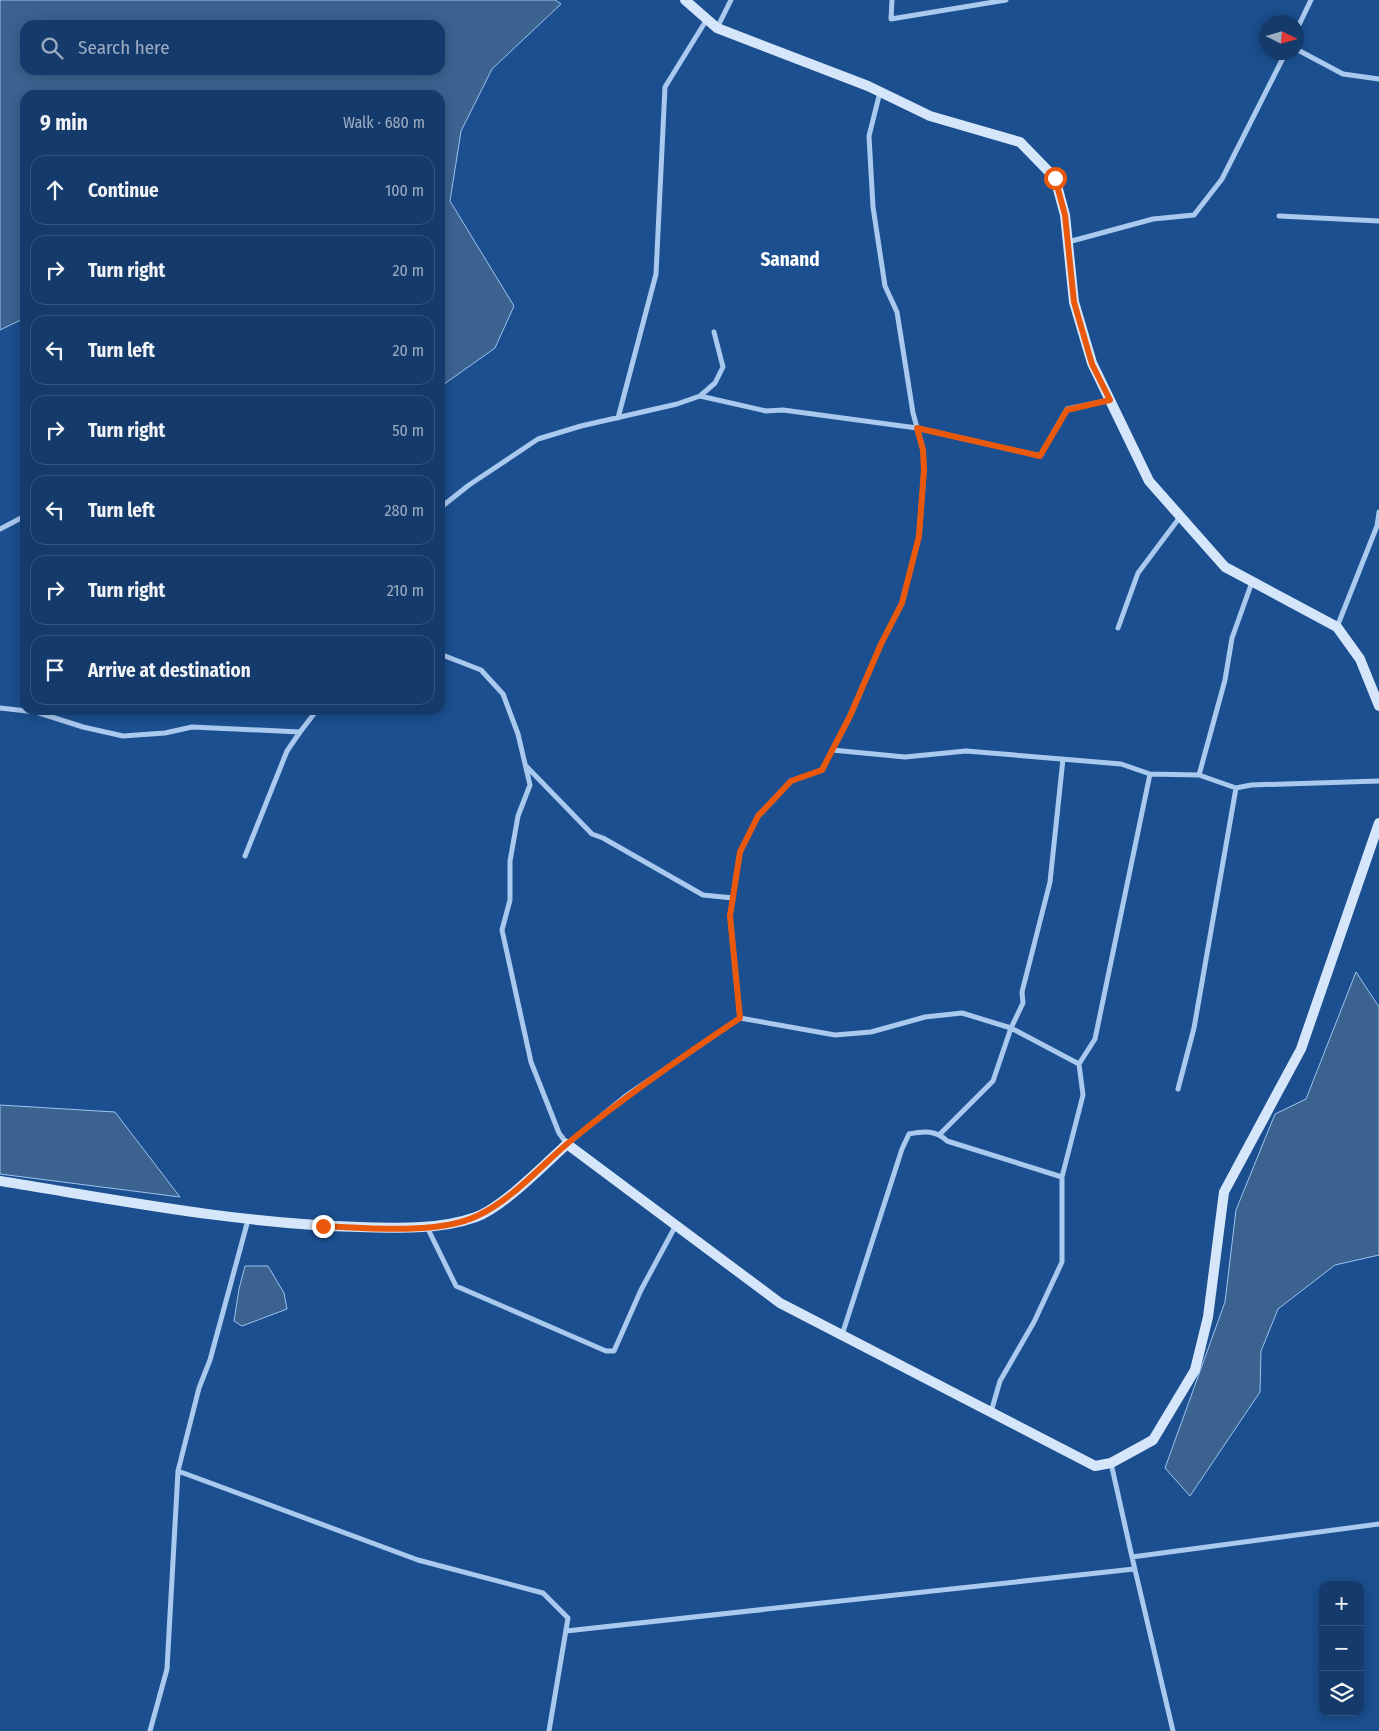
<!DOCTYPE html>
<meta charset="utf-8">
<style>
:root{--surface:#143b6b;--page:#1d4271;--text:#f1f3f6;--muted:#9dadc1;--line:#33557e}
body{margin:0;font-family:"Fira Sans Condensed",sans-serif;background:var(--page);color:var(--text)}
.controls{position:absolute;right:15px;bottom:15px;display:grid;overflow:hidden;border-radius:10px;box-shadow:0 2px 12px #0003}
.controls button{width:45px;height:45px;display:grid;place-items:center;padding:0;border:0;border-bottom:1px solid var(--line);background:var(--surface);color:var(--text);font:25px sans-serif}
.compass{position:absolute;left:1259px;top:15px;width:45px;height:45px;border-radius:50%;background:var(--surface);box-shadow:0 2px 12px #0003;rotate:95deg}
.stop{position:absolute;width:15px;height:15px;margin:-11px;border:4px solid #ea580c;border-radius:50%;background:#fff}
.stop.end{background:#ea580c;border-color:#fff;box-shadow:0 1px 5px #0008}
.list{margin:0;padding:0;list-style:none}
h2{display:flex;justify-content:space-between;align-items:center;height:65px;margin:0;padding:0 20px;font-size:21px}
h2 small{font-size:16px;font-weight:400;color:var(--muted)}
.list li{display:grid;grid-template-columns:32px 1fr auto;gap:15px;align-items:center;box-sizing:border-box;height:70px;margin:0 10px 10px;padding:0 10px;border:1px solid var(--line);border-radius:15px}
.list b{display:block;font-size:19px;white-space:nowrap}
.list em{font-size:16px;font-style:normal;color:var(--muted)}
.icon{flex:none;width:28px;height:28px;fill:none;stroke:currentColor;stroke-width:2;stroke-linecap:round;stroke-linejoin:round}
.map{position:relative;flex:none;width:1379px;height:1731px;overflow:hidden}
.search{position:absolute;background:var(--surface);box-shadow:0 2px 12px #0003;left:20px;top:20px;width:425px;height:55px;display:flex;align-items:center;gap:12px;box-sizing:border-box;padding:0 18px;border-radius:15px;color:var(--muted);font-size:19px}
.panel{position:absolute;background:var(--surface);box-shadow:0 2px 12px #0003;left:20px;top:90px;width:425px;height:625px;border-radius:15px}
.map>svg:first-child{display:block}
</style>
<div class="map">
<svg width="1379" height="1731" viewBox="0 0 1379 1731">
<rect width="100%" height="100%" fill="#1b4f8f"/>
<!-- water -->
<path fill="#3c6290" stroke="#9cc4f0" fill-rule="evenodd" d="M0 0H555L561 4 492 69 461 131 450 201 514 306 495 348 440 387V95H25V318L0 330ZM25 25H440V70H25Z
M1356 972 1379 1007V1255L1335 1265 1278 1309 1261 1351 1260 1392 1190 1496 1165 1468 1225 1302 1236 1210 1275 1114 1306 1099Z
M0 1105 115 1112 180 1197 0 1174Z
M245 1266H268L284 1293 287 1309 242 1326 234 1321 239 1289Z"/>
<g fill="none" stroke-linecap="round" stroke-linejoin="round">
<!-- street -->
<path stroke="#a9c9ee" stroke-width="5" d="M892 0 891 19 1006 0
M717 28 731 0
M1296 31 1311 0
M1296 49 1343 74 1379 79
M1279 216 1379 221
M1068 242 1153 219 1194 215 1222 179 1286 52
M700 396 766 411 783 410 917 428 1040 456 1067 409 1110 400
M618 418 656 274 665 87 707 19
M440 508 469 485 538 439 581 426 677 404 700 396 715 383 723 367 714 332
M0 529 25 516
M1337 627 1377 526 1379 512
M1118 628 1138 573 1180 517
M440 654 481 670 503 694 518 734 530 785 518 816 510 861V900L502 930 531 1062 559 1133 567 1144 627 1095 740 1018 835 1035 871 1032 925 1017 962 1013 1011 1028 1079 1064
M0 708 36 712 83 727 123 736 165 733 192 727 300 732 317 710
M832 750 905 757 966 751 1121 764 1150 774 1199 775 1236 788 1251 785 1379 781
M526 766 592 834 603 838 703 895 733 898
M1199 775 1225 680 1232 638 1252 582
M245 856 287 751 300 732
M740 1018 730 916 740 852 758 816 791 781 822 770 850 716 881 644 902 603 919 536 924 470 923 449 913 413 897 312 885 286 873 207 869 136 880 92
M1178 1089 1194 1028 1236 788
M940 1134 993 1081 1011 1028 1023 1003 1022 992 1050 882 1063 759
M427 1227 456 1286 606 1351H614L641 1290 676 1225
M842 1335 902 1149 909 1134C924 1131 936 1130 947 1141L1062 1177
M991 1412 1000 1381 1034 1322 1062 1262V1177L1083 1095 1079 1064 1095 1039 1150 774
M1111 1463 1132 1557 1379 1524
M178 1471 199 1388 210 1360 248 1220
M1132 1557 1173 1731
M566 1631 1134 1569
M150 1731 167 1669 178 1471 418 1560 543 1593 568 1618 549 1731"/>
<!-- secondary -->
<path stroke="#d6e6fa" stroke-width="10" d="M685 0 717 28 868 86 930 116 1020 142 1055 178 1065 215 1074 302 1092 363 1149 481 1225 567 1337 627 1360 659 1379 706
M0 1181C119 1200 239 1224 360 1227 398 1228 439 1230 476 1217 503 1207 544 1165 567 1144L780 1303 1095 1466 1111 1463 1153 1440 1195 1370 1208 1317 1224 1192 1301 1049 1379 823"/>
</g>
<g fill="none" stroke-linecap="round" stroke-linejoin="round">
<!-- route -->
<path stroke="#ea580c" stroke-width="6" d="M323 1226C367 1228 437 1235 477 1216 514 1199 543 1163 574 1138 627 1095 683 1056 740 1018L730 916 740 852 758 816 791 781 822 770 850 716 881 644 902 603 919 536 924 470 923 450 917 428 1040 456 1067 410 1110 400 1092 364 1074 302 1065 215 1055 178"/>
</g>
<g text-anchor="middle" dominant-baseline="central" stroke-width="4.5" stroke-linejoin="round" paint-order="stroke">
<!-- district labels -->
<g font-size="19" font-weight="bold" fill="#fff" stroke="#1b4f8f">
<text x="790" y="259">Sanand</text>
</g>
</g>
</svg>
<div class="controls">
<button>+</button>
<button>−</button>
<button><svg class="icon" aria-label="layers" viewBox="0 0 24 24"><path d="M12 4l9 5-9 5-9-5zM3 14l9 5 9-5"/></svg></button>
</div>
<svg class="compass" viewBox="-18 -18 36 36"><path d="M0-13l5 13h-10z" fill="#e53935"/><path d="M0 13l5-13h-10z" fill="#9dadc1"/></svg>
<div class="stop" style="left:1055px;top:178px"></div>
<div class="stop end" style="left:323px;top:1226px"></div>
<div class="search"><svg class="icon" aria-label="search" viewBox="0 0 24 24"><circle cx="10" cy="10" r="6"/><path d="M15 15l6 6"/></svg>Search here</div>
<section class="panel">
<h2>9 min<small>Walk · 680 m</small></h2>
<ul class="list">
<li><svg class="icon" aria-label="ahead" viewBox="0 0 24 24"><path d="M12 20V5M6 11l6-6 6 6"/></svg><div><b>Continue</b></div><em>100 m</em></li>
<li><svg class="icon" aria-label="right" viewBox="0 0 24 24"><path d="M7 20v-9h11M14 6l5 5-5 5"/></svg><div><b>Turn right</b></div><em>20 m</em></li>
<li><svg class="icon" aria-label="left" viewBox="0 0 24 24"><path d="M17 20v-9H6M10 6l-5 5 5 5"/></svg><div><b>Turn left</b></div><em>20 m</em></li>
<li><svg class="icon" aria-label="right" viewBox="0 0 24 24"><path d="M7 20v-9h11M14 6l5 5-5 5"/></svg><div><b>Turn right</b></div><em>50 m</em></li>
<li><svg class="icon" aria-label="left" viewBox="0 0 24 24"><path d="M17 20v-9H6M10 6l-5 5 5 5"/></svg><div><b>Turn left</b></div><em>280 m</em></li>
<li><svg class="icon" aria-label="right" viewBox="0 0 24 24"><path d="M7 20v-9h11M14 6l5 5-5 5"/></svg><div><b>Turn right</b></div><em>210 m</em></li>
<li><svg class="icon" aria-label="arrive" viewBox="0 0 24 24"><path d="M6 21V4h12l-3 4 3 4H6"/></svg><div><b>Arrive at destination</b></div></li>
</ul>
</section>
</div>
